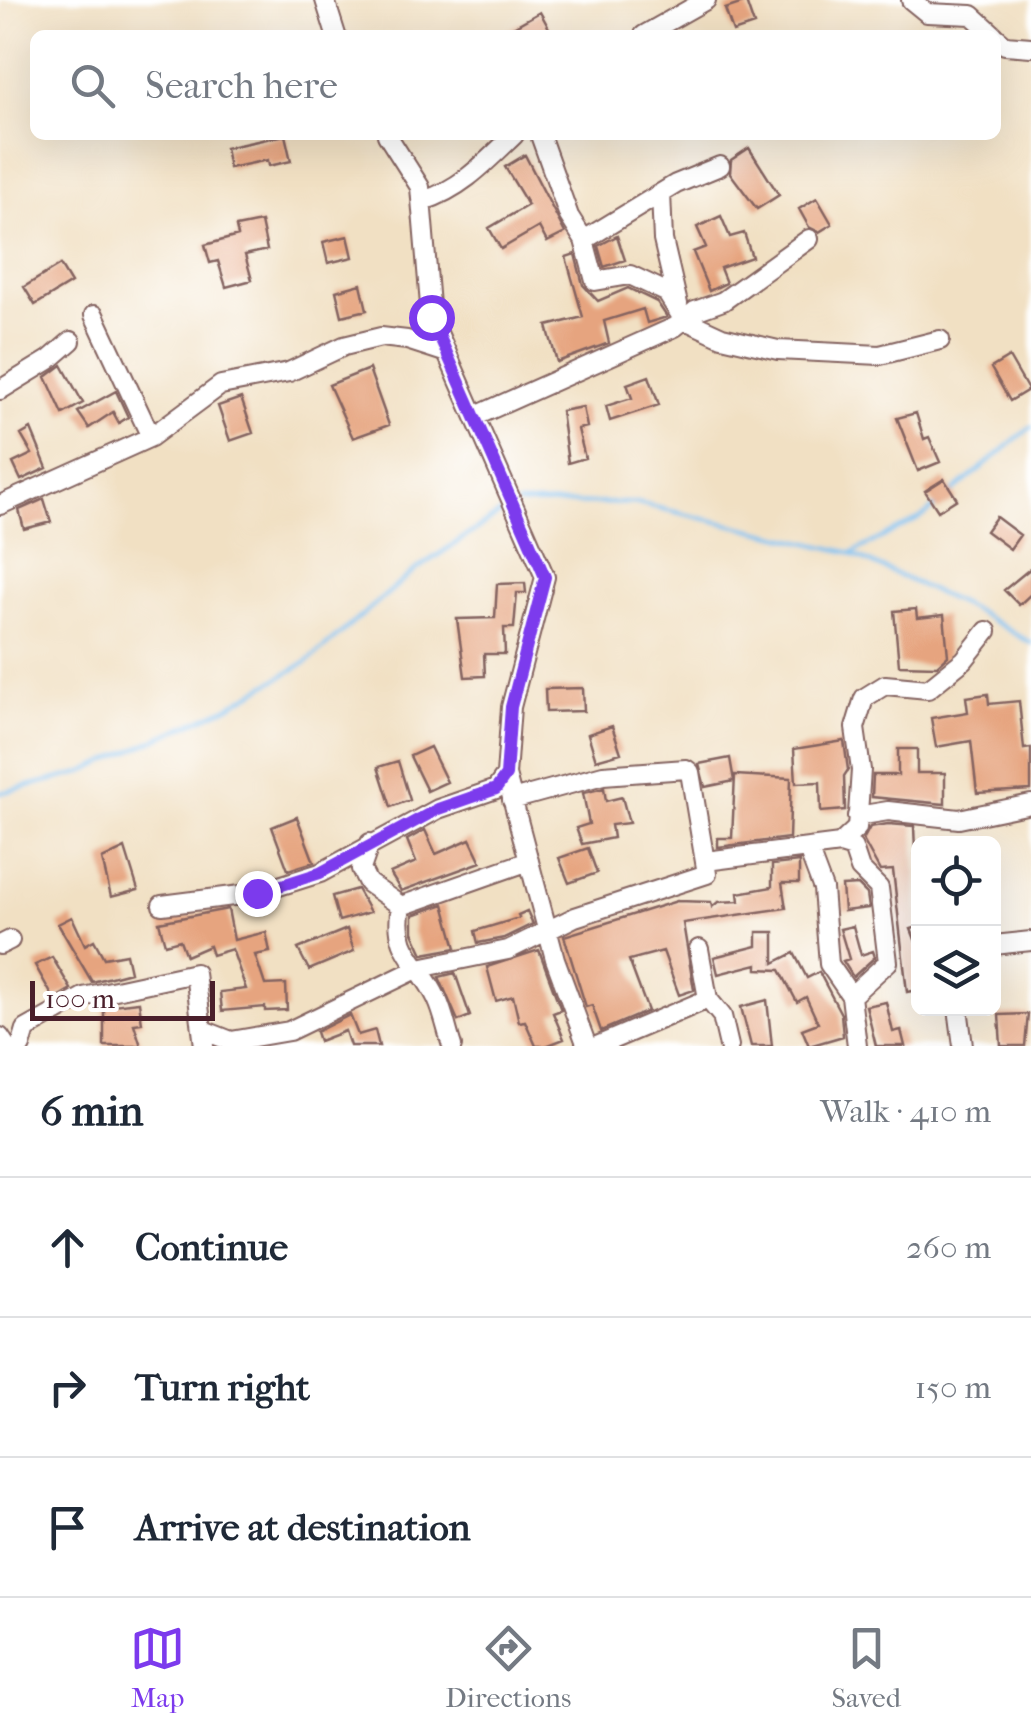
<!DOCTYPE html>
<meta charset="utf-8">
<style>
:root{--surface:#fff;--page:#f2f2f3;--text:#1f2937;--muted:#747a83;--line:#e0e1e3;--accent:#7c3aed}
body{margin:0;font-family:"IM FELL French Canon",serif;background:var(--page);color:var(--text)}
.controls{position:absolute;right:30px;bottom:30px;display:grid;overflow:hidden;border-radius:15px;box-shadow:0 10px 40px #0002}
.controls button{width:90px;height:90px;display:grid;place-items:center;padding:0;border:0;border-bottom:2px solid var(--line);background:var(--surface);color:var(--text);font:50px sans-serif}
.scale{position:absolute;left:30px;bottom:25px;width:185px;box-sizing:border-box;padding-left:10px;border:5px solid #4a1f2b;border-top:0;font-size:28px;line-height:35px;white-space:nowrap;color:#4a1f2b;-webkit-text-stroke:8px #fff;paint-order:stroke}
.stop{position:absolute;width:30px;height:30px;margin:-22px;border:8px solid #7c3aed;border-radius:50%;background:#fff}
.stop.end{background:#7c3aed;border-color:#fff;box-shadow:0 2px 10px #0008}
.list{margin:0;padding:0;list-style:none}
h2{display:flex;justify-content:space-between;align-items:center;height:130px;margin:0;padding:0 40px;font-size:42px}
h2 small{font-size:32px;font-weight:400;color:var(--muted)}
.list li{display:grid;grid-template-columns:65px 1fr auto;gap:30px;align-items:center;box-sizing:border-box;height:140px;padding:0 40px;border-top:2px solid var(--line)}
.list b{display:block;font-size:38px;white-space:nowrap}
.list em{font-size:32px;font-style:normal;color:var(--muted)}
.icon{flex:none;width:55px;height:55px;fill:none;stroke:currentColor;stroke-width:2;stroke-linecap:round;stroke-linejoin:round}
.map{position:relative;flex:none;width:1031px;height:1046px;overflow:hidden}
.search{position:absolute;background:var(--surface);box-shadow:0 10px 40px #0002;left:30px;right:30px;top:30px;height:110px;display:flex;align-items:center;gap:25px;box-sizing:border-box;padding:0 35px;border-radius:15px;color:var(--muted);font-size:38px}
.sheet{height:550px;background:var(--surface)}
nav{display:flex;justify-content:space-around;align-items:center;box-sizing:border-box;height:140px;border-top:2px solid var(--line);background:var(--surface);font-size:28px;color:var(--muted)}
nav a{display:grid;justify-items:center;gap:5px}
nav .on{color:var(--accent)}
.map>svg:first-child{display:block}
</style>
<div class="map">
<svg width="1031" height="1046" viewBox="0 0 1031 1046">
<rect width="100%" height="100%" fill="#fff"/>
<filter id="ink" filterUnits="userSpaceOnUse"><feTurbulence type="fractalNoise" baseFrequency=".01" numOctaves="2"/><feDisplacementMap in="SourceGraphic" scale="20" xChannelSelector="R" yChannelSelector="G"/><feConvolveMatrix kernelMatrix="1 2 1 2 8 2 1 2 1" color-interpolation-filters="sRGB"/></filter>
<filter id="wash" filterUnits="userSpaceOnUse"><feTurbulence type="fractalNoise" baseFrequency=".0048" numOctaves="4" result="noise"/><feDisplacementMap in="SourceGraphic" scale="40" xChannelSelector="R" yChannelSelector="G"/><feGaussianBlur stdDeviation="2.25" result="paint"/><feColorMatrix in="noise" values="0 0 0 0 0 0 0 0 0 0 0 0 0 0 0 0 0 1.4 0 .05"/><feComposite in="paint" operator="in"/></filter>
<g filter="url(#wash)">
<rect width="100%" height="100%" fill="#f1e0c3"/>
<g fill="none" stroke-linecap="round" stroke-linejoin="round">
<!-- stream -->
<path stroke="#79bff1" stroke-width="4" d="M950 494 1031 427
M518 504 637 503 852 553 924 516 939 503
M852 554 974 610 1031 643
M0 793 81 773 226 708 307 662 414 571 510 507"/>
</g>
<g id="blocks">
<!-- building -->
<path fill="#e6a47f" d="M746 2 754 25 733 32 725 9Z
M540 12 551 32 545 35H499Z
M285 135 291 161 269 166 268 160 229 168 225 148Z
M749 148 779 195 757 209 730 173 731 160Z
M525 155 565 233 547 242 539 227 501 249 489 228 528 205 505 167Z
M817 198 832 224 819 232 809 227 799 209Z
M721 216 730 237 744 233 752 257 720 268 726 283 709 291 693 252 706 247 697 227Z
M261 222 267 250 245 255 252 280 226 287 218 261 210 263 205 245 238 236 236 227Z
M348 236 353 257 328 263 323 242Z
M617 236 625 260 604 267 598 246Z
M575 254 583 285 598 301 628 288 657 302 667 317 647 323 643 309 604 321 609 343 557 362 547 326 583 317 566 257Z
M60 265 71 283 35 305 24 287Z
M361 284 367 310 342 316 336 291Z
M1009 357 1028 390 1010 401 991 368Z
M62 365 83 403 63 414 46 377Z
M369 369 389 425 353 438 329 385Z
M649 376 659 405 610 421 606 406 632 398 627 384Z
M116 391 128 417 119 423 113 412 89 428 78 412Z
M241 398 253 433 230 441 218 406Z
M583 407 587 427 578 429 585 458 568 463 561 411Z
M916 413 924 439 929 437 940 462 918 471 897 418Z
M31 429 47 468 21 480 13 463 32 454 21 435Z
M944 479 957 499 938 511 925 491Z
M44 499 51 522 24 529 19 510Z
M996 517 1020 535 1010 549 986 531Z
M1031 568V594L1019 605 1004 590Z
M525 583 526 593H517L514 628H504L505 654H484L485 676 465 677 457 619 495 618 497 584Z
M916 609 917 618 944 615 948 656 937 666 899 665 894 611Z
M583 688 584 711 546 712 545 689Z
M988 694 989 704 1019 701 1024 749 1031 748V790L977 793 971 741 936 747 931 718 968 712 966 697Z
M612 726 621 753 596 760 588 734Z
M844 741 848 770 844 776 845 810 821 812 820 782 796 783 794 749Z
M430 747 447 782 427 791 410 756Z
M898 749H917V773H945V804L872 797 873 775H898Z
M730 758 734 781 705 787 699 764Z
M398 761 410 800 391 807 378 767Z
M735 775 791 778 789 838 718 847V838H732Z
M604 788 606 801 622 797 629 823 611 825 613 838 582 844 576 828 589 824 583 793Z
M297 817 314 862 288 870 272 827Z
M888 824 914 826 918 927 911 929 918 947V990L907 992 893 870 880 871 863 840 870 827Z
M425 830 436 854 470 839 481 862 401 891 390 873 416 862 407 840Z
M125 848 138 890 111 897 102 859Z
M588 848 597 873 569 883 559 858Z
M799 862V883H782L786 908 683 923 694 990 679 995 663 951 629 960 648 1011 601 1031 592 1005 586 1007 564 936 677 901 711 902 712 907 718 902 739 901 738 893 772 887V865Z
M858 885 867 894 869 908 844 911 842 886Z
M357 889 370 912 339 921 332 896Z
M444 904 456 948 423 954 413 932V915Z
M228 909 234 940 266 932 270 952 255 955 265 985 286 984 287 1010 265 1011V1007L222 1011 220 992 246 989 232 949 212 955 209 946 186 956 180 940 165 944 159 922Z
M527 911 533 924 504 938 478 943 475 931 519 918 518 915Z
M72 917 85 945 94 940 104 958 126 954 130 972 92 982 58 924Z
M853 926 861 955 873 951 875 957 853 977 843 961 849 959 840 929Z
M347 929 354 951 309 970 298 949Z
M757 932H774V963L794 953 807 978 819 972 841 1014 843 1036 809 1046 802 1029 818 1023 806 997 797 1002 780 970 757 969V964L718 974 714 957 757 946Z
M539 950 561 1010 553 1013 564 1039 546 1046H536L525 1021 519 1022 513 996 496 1001 487 967Z
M52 957 71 989 54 999 35 965Z
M455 973 470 1016 458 1021 439 977Z
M767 1000 772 1046H751L741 1007Z
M139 1002 142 1023 134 1024 141 1046H104V1006Z
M886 1002 893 1032 901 1030 905 1046H876L866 1006Z
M1028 1014 1025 1046H1001L999 1015Z
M350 1015 358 1035 375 1030 379 1046H350L345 1031 319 1041 316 1032Z"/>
</g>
</g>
<g filter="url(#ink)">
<use href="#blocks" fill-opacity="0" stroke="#846360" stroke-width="2.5"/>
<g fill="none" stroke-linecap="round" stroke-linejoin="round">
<defs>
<path id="minor" d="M325 0 336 35
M911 0 927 13 972 15 994 35
M644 35 706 0
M996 37 1005 45 1031 47
M387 135 420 187 431 317 545 577 511 707 506 775 555 959 587 1046
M540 135 569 216 584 240 595 281 630 275 666 292 683 319 722 337 778 350 880 355 940 340
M661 193 663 240 678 304
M423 201C461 189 486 162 514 135
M584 240 676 184 720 166
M94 315 151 437
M0 390 49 360 71 341
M476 416 675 327 695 311 723 301 809 239
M0 505 151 437 221 385 289 372 344 346 381 337 407 340 444 352
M857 816 888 811 959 819 1031 804
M370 843 361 869 368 883 401 906 529 861
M840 844 857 828 861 770 855 728 864 698 885 685 928 689 964 660 987 631
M808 849 823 889 829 964 851 996
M706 861 840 844 853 848 860 869 879 888 888 962 851 996 857 1046
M162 905 257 893 320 873 438 809 496 789 506 775
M401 906C392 952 420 962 437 999 444 1014 447 1031 452 1046
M0 945 10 940
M994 945 1031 941
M699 949 708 999 722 1016 729 1046
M958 1008 963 1046
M203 1030 231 1041 289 1031 419 968 508 950 575 917 707 874 690 772 686 769 603 775 512 800
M0 1037 6 1046
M21 1046 26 1029 83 997 195 973 204 1046
M597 1046 708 999"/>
</defs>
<!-- minor casing -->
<use href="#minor" stroke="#846360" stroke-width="22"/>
<!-- minor -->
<use href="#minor" stroke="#fff" stroke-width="18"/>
</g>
</g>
<g fill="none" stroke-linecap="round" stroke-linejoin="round" filter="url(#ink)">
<!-- route -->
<path stroke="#7c3aed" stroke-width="12" d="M257 893 320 873 438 809 496 789 506 775 511 707 545 577 431 317"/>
</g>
</svg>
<div class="controls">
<button><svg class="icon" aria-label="locate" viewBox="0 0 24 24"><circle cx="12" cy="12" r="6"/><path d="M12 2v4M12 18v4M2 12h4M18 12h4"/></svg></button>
<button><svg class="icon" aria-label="layers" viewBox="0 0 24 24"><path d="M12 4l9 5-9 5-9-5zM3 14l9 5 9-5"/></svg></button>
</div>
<div class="scale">100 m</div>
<div class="stop" style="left:431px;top:317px"></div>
<div class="stop end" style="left:257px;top:893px"></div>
<div class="search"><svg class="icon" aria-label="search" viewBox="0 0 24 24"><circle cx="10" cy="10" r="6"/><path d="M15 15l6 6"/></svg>Search here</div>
</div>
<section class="sheet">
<h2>6 min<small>Walk · 410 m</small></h2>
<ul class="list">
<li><svg class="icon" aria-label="ahead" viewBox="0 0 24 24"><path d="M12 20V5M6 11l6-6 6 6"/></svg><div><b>Continue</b></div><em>260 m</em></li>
<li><svg class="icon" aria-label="right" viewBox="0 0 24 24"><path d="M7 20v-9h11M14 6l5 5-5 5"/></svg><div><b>Turn right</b></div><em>150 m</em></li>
<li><svg class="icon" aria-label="arrive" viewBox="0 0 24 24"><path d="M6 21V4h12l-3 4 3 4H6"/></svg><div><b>Arrive at destination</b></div></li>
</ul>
</section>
<nav>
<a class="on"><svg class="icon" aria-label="map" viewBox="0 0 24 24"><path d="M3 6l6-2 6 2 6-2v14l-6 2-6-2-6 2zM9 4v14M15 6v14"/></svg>Map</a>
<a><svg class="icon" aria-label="directions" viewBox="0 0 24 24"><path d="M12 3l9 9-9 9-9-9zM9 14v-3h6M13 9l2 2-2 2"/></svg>Directions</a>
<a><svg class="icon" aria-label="saved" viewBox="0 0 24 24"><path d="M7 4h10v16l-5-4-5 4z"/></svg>Saved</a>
</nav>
